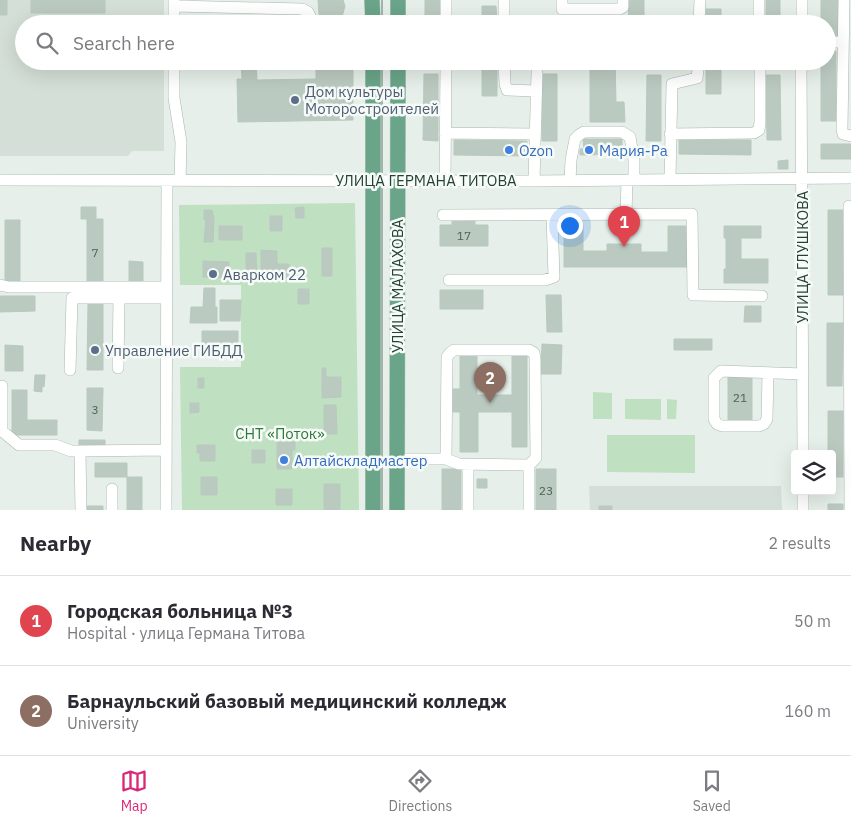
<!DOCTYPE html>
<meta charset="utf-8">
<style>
:root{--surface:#fff;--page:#f7f7f7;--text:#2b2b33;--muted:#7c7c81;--line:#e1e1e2;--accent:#db2777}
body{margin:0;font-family:"IBM Plex Sans",sans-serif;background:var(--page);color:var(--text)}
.controls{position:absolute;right:15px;bottom:15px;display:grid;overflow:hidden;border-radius:5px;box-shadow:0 5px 20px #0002}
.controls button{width:45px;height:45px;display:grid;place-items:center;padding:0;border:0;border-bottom:1px solid var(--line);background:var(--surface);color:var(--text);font:25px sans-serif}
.you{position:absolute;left:569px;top:225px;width:18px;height:18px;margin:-12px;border:4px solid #fff;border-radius:50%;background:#1a73e8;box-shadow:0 0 0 8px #1a73e833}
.badge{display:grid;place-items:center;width:32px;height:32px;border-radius:50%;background:var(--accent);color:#fff;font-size:16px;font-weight:700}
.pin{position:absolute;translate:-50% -41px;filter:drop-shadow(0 1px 2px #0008)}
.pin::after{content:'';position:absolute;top:26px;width:18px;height:15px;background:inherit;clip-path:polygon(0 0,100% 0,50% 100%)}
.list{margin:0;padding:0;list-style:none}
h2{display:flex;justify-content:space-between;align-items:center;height:65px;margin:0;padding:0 20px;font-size:21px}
h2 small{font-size:16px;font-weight:400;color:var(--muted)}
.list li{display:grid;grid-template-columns:32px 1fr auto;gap:15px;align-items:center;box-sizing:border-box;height:90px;padding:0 20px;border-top:1px solid var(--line)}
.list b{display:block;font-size:19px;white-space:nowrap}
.list p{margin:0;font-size:16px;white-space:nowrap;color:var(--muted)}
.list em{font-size:16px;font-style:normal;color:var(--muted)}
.icon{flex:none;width:28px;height:28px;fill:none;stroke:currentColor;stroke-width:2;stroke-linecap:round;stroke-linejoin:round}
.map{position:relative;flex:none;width:851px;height:510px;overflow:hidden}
.search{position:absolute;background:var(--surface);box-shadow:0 5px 20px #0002;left:15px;right:15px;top:15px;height:55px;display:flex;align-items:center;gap:12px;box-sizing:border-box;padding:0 18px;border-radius:28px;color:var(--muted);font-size:19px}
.sheet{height:245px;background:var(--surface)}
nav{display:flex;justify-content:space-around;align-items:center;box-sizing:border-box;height:70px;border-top:1px solid var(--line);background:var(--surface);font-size:14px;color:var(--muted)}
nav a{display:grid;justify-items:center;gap:2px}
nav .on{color:var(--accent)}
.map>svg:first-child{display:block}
</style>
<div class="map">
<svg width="851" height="510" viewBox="0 0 851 510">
<rect width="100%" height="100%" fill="#e6efe9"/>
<!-- built -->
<path fill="#d4dfd7" d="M0 0H164V24H24V61H164V151H132L128 156H0Z
M589 486H781L782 510H590Z"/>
<!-- green -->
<path fill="#bfe0c1" d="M355 203 359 510H182L180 367H241V285H180L179 205Z
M593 392 612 393V419H593Z
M625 399H661V420L625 419Z
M667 399 677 400 676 419H667Z
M607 435H695V473L607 472Z"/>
<!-- building -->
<path fill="#bbcac1" stroke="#b8c9be" d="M0 0H7V15H0Z
M31 0H105V13H31Z
M318 0H343L345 6 342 17 333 22 322 18 319 14Z
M425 0H440V24H425Z
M629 0H644V24H628Z
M766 0H780V24H766Z
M821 0H839L840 38H827V24H821Z
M482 6H496L497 24H482Z
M706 9H721V24H706Z
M827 51H836V121H821V61H827Z
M241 61H256L257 80 316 79V68H353V120L238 122 237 79H242Z
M482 61H497V96H482Z
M590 61H615L616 102H624L625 122H590Z
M706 61H721V94H706Z
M424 74H438V141L423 140Z
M542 74H557V141H542Z
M647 75H661V141H646Z
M766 75H780L781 140H767Z
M583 139H622V150L625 149V154L580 155V149H584Z
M454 140 527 141 526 156 454 155Z
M679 140H751V155L679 154Z
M821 144H851V159H821Z
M788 160V169H778V161Z
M81 207H96V219H81Z
M304 207V218H296L295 208Z
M204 210H212L214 219 213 242H204L206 220H204Z
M828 210H843V295H828Z
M270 216H282V231H270Z
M87 219H103V284H87Z
M5 220H20V281H5Z
M452 220H475V225H488V246H440V225H452Z
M564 225H583V251H607V244H641V252H668V226H687V267H564Z
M219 226H242V240H219Z
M724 226H761V238H741V259H768V283H724V269H726V238H724Z
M322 248H332V276H322Z
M261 250 277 251V264H289V278H261Z
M246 253H256L257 282H246Z
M129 261 143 262V283H129Z
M203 261 229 262V278L203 277Z
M204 288H215V307H217V323H190L191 307H203Z
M298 289H309V304H298Z
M440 290H483V309H440Z
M546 295H561L562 332H547Z
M0 296H35V311L0 312Z
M220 300H241L240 321H220Z
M88 303H103V370H87Z
M745 306H761V322H744Z
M827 323H843L842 386H827Z
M202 331H238V355L202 356Z
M674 339H712V350H674Z
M542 344 562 345 561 374H541Z
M5 345 23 346V371H5Z
M460 353H477V395H512V354H527V447H512V412H478V452H460V412H453V389H460Z
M322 368H326V377H341V397L322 398Z
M728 374H752V421H728Z
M35 375H45L44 387 42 386V392L34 391Z
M198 378H204V388H198Z
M87 388H103L102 431 87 430Z
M12 390H27V420H57V435H12Z
M190 403H199V412L190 413Z
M324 405H336L337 434H324Z
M828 411H843V477H832V454H828Z
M79 440H105V449H79Z
M277 442H295V450H292V469H277Z
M197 445H215V461H200V453H197Z
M252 450H265V463H252Z
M95 463H127V477H95Z
M442 469H461V510H442Z
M536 469H556V510H536Z
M127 477H142V510H127Z
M201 477H217V495H201Z
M477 479H487V488H477Z
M324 484H340V510H324Z
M276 489H292V505H276Z
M828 504H843V510H828Z
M85 506H103V510H85Z
M599 506H612V510H599Z"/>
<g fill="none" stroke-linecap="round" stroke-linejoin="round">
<defs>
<path id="minor" d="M174 0V24
M504 0V24
M562 0V9H620L623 7V0
M759 0V24
M844 0 842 129 843 134 851 136
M174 6 302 9 308 12 314 24
M446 24V0
M699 24 700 0
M802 24V0
M827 42H842
M174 61V98L181 142 180 181
M504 61 505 84 507 90 536 91
M801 61 803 454
M445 133 535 134
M670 134 754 133 759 130 760 122V61
M670 179 672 84 697 78 699 61
M0 180 534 181 851 178
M445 181 446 61
M534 181 537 73
M570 181 571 160 575 139 579 135 584 132H622L630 137 634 160V180
M849 206 850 510
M626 214 627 180
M443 215 692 214 693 295 762 296
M449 280H545L554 277 552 215
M0 285 9 287H167
M118 368 119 298
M70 370 72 298H167
M768 373 767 419 764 424 759 426H722L717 424 714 419V378L721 371 803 374
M2 386V431L19 445H55L71 451H80
M398 459H446L447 357 450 353 454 350H529L534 353 535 358 536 458 529 465V510
M446 459 459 464 529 465
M468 464V510
M112 489V510
M803 491V510
M81 510 80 451 166 450
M166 510 167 181"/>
<path id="major" d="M372 0 373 24
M398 24V0
M373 61V510
M397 510 398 61"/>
</defs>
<!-- minor casing -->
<use href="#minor" stroke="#a8b8af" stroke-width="12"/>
<!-- major casing -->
<use href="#major" stroke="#c2cac6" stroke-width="16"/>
<!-- minor -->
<use href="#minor" stroke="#fff" stroke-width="11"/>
<!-- major -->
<use href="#major" stroke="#6aa589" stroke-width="15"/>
<!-- tram -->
<path stroke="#5f7d6e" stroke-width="1" d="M382 0V24
M382 61V510"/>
</g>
<!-- markers -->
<g fill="#5c6f8a" stroke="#f7fbf8" stroke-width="2">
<circle cx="295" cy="100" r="5"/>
<circle cx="213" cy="274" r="5"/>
<circle cx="95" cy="350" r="5"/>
</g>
<g fill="#3f7fe0" stroke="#f7fbf8" stroke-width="2">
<circle cx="509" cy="150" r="5"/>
<circle cx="589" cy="150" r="5"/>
<circle cx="284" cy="460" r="5"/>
</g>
<g text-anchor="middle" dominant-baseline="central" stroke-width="5" stroke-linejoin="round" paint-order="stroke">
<!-- number labels -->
<g font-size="12" fill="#4a6456">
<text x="464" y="235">17</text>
<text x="95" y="252">7</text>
<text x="740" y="397">21</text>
<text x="95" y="409">3</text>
<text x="546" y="490">23</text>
</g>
<!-- service labels -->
<g font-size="15" fill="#4e5e75" stroke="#f7fbf8" text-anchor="start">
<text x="305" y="91">Дом культуры<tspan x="305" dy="17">Моторостроителей</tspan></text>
<text x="223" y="274">Аварком 22</text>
<text x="105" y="350">Управление ГИБДД</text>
</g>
<!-- shop labels -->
<g font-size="15" fill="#366cbe" stroke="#f7fbf8" text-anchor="start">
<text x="519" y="150">Ozon</text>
<text x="599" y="150">Мария-Ра</text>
<text x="294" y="460">Алтайскладмастер</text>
</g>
<!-- street labels -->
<g font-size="15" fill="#244233" stroke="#f7fbf8">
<text x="426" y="180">УЛИЦА ГЕРМАНА ТИТОВА</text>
<text transform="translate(802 257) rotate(-90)">УЛИЦА ГЛУШКОВА</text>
<text transform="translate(397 286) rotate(-90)">УЛИЦА МАЛАХОВА</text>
</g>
<!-- park labels -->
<g font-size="15" fill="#2d793b" stroke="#f7fbf8">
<text x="280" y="433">СНТ «Поток»</text>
</g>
</g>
</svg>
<div class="controls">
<button><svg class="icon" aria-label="layers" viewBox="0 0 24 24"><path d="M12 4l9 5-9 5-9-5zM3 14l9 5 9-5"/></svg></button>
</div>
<div class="you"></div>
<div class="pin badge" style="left:624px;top:247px;background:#e0444e">1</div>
<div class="pin badge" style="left:490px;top:403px;background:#8d6e63">2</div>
<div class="search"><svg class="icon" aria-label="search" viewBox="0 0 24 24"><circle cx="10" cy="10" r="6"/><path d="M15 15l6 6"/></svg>Search here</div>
</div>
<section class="sheet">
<h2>Nearby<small>2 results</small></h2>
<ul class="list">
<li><span class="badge" style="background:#e0444e">1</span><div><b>Городская больница №3</b><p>Hospital · улица Германа Титова</p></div><em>50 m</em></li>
<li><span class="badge" style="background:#8d6e63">2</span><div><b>Барнаульский базовый медицинский колледж</b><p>University</p></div><em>160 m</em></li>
</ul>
</section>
<nav>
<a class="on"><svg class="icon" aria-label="map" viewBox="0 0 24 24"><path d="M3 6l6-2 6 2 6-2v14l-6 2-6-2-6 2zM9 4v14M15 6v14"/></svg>Map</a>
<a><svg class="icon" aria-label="directions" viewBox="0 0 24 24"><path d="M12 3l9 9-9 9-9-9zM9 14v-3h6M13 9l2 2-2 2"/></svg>Directions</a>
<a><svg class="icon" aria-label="saved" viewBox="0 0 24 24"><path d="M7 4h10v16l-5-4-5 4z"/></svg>Saved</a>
</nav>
